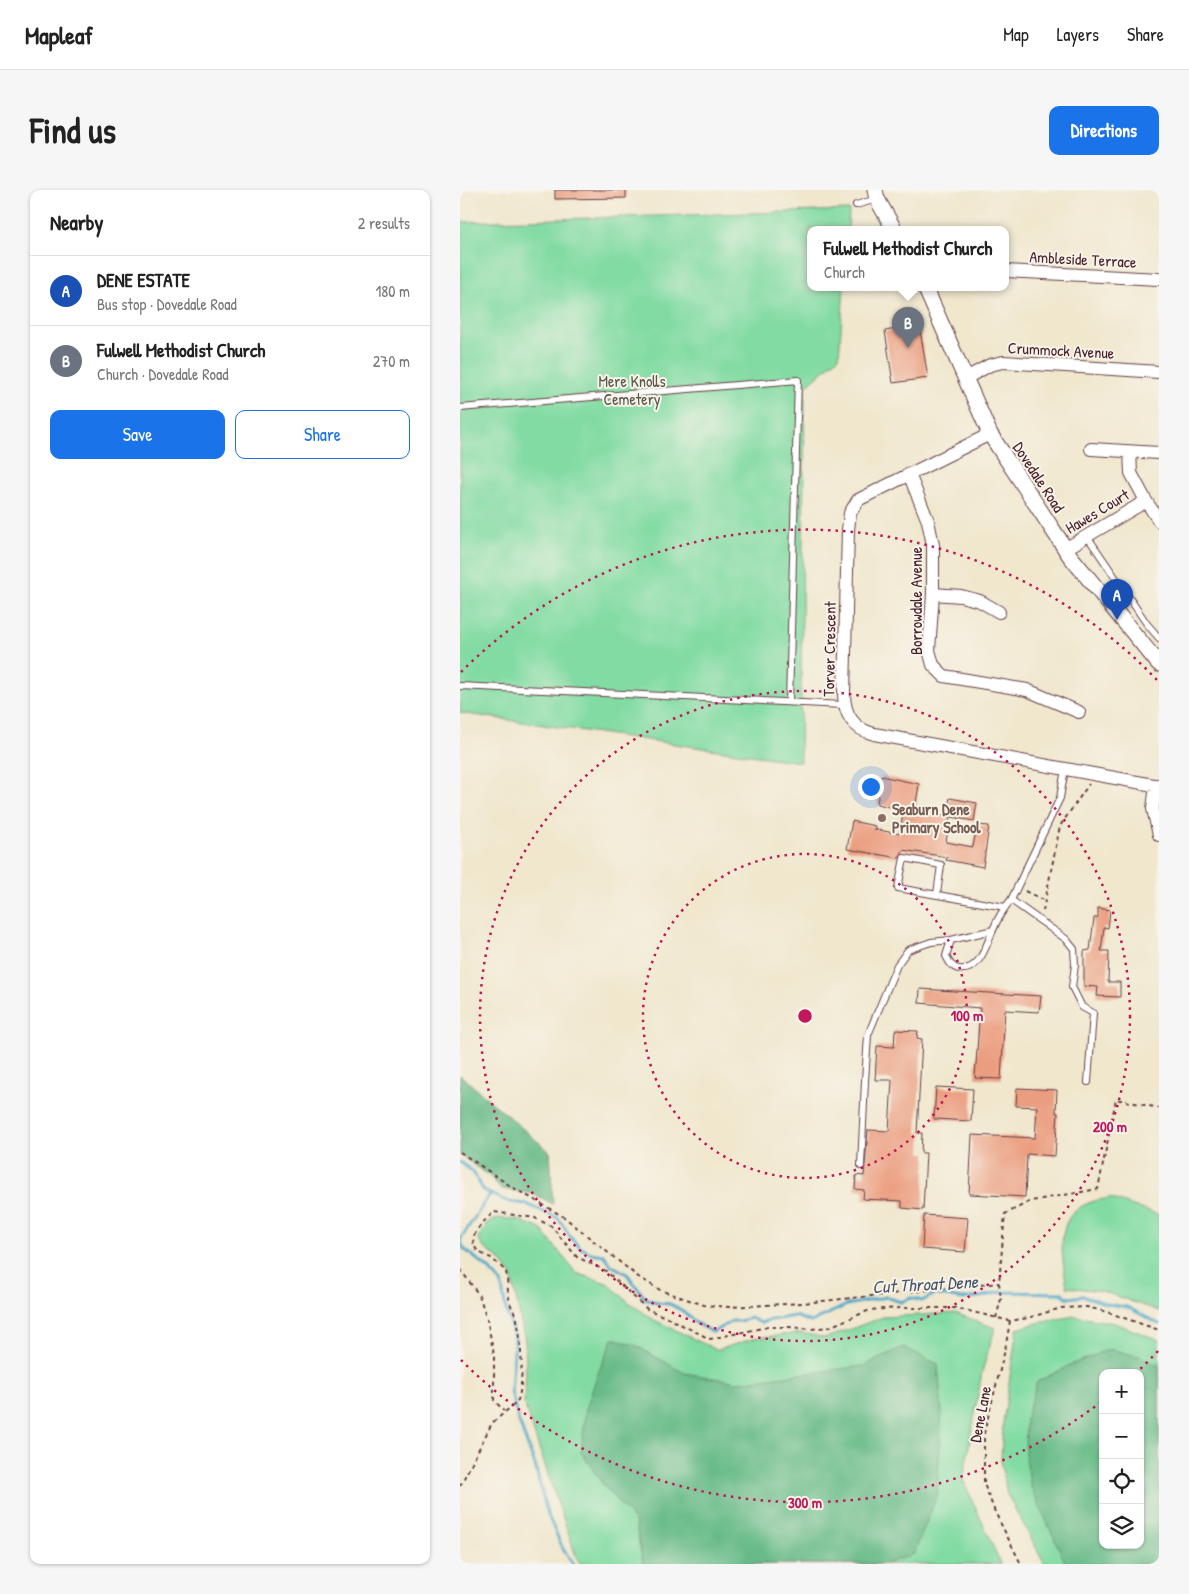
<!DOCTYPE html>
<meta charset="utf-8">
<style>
:root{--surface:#fff;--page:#f6f6f6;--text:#222;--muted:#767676;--line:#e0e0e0;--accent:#1a73e8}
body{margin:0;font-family:"Patrick Hand",sans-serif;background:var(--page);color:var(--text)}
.controls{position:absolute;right:15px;bottom:15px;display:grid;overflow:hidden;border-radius:10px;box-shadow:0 1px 4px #0004}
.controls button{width:45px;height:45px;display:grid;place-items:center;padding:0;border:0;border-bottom:1px solid var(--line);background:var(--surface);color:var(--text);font:25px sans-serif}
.you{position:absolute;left:410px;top:596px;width:18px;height:18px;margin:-12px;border:4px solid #fff;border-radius:50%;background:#1a73e8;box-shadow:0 0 0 8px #1a73e833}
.badge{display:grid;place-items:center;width:32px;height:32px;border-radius:50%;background:var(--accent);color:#fff;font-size:16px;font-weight:700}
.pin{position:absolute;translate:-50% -41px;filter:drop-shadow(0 1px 2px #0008)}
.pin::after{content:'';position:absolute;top:26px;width:18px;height:15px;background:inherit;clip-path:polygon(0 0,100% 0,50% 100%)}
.popup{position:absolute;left:347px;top:36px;width:202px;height:65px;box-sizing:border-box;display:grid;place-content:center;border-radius:10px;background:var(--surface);filter:drop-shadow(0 1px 4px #0005);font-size:16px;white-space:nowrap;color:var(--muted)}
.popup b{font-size:19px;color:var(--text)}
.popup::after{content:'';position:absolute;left:50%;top:100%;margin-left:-10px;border:10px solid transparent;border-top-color:var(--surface)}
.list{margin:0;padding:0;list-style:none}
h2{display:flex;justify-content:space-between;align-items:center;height:65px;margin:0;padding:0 20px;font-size:21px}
h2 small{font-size:16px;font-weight:400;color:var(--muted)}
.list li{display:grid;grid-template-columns:32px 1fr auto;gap:15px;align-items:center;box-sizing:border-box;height:70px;padding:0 20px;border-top:1px solid var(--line)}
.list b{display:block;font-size:19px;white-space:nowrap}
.list p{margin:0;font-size:16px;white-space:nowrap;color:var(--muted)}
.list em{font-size:16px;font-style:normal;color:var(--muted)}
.actions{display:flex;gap:10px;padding:15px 20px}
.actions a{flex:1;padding:11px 0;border:1px solid var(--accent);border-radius:10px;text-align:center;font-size:18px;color:var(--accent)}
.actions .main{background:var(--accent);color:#fff}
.icon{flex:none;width:28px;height:28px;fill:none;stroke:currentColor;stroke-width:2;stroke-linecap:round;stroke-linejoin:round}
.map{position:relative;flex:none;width:699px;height:1374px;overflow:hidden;border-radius:10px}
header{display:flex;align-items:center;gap:30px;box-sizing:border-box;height:70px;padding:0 25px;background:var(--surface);border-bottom:1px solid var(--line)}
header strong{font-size:24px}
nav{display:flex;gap:28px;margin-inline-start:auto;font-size:18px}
.intro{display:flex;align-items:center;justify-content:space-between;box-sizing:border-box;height:120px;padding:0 30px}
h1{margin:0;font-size:35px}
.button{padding:12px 22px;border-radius:10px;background:var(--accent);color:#fff;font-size:18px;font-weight:700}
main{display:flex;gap:30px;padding:0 30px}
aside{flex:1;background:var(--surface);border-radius:10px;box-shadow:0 1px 4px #0004}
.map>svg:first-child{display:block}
</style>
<header>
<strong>Mapleaf</strong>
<nav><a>Map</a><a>Layers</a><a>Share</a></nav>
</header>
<div class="intro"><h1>Find us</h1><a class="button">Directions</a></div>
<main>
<aside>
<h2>Nearby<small>2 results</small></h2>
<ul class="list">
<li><span class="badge" style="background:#1a4fb4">A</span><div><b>DENE ESTATE</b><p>Bus stop · Dovedale Road</p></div><em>180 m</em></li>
<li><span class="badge" style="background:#6b7280">B</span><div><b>Fulwell Methodist Church</b><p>Church · Dovedale Road</p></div><em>270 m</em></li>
</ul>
<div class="actions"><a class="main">Save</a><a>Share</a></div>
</aside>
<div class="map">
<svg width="699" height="1374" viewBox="0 0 699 1374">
<rect width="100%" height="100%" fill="#f7f3e8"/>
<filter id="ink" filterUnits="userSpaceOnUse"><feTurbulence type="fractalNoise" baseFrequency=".02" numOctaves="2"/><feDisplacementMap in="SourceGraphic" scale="10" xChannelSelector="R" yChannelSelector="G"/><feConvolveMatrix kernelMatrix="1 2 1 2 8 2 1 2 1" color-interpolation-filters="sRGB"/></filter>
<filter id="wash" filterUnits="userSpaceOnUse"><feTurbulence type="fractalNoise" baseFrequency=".0096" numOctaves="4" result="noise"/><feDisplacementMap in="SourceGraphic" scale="20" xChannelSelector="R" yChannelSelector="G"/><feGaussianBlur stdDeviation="1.12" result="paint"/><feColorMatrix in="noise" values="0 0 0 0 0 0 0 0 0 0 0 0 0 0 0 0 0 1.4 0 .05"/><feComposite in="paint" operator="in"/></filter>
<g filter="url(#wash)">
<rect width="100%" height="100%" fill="#f0e7cd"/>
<!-- green -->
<path fill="#81dba2" stroke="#667d66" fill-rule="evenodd" d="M389 20 388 39H350V97H384L379 167 345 197 340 572 0 523V32Z
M650 1008 699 1025V1121L642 1101 607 1097C602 1065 592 1026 631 1012 637 1010 644 1009 650 1008Z
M39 1028 58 1030 81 1039 116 1083 147 1093 170 1113 194 1130 257 1160 295 1148 341 1143 366 1148 423 1127 495 1123 535 1138 522 1182 503 1290 541 1374H121L117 1369 64 1214 66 1184 65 1150 51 1084 39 1069 23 1057 18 1049 27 1033Z
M615 1126 654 1133 699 1150V1374H585L547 1304 541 1271 543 1233 557 1139 581 1132ZM643 1183H680V1355H643Z"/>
<!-- forest -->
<path fill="#68bb88" stroke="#596d5a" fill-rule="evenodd" d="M0 885 90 962 93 1014 74 1004 41 999 31 987 0 965Z
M153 1148 175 1155 224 1183 278 1192 403 1176 443 1157 478 1174 482 1222 477 1305 454 1364 425 1374H183L175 1331 144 1296 121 1262 126 1219 138 1183Z
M650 1159 681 1167 699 1176V1374H606L571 1297 565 1264 566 1229 577 1192 610 1175ZM643 1183H680V1355H643Z"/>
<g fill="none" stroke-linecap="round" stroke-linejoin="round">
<!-- stream -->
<path stroke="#4ca8ca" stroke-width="3" d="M0 972 13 982 24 1001 49 1012 66 1014 98 1028 112 1049 121 1058 131 1063 144 1065 151 1075 167 1084 185 1108 197 1113 210 1114 223 1121 236 1133 253 1142 272 1131H280L291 1128 301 1133 306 1131 335 1126 351 1132 387 1115 426 1107 441 1112 451 1108 462 1111 475 1104 502 1109 520 1107 541 1102 602 1103 608 1108 623 1106 648 1114 667 1117 699 1134
M0 1050 30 1004
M0 1051 4 1059 28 1078 41 1092 46 1120 55 1149 51 1201 59 1232 75 1275 87 1323 103 1359 113 1374"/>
</g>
<g id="blocks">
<!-- building -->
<path fill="#eb9d7f" d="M95 0H166V8L95 9Z
M453 136 454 142 460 140 468 188 433 193 425 141Z
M421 586 459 594 455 620 490 627 486 652 513 657 517 635 529 636 523 677 486 670 487 667 443 660 439 668 387 659 392 631 415 636 414 639 439 644 444 620 417 614Z
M490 608 517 613 514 631 486 626Z
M638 718 650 720 648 738 644 737 641 761H649L648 792H660V807L637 806 638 797 624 796V761L630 760 634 728 638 727Z
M460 799 581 806 579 822 545 820 541 889 515 888 520 818 459 813Z
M435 840 458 841 457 848 462 849 457 943H462L461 963H466L463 1020 442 1018V1011L403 1009 404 1000 395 999 396 985 404 986 408 940 429 941 432 890H415L417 856 434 857Z
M476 897 513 899 511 931 474 929Z
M557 898 597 900 596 923H598L595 966 567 964 565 1007 509 1004 512 945 575 948 577 917 556 916Z
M464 1025 508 1028 505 1062 462 1059Z"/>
</g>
</g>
<g filter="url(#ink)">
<use href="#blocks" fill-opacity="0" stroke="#633d43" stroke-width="1"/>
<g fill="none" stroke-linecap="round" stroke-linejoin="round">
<defs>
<path id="service" d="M396 15 417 9
M0 218 338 190 329 512
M627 346 687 434 699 448
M0 496 384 515
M477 704 481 675 444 668 438 698 545 717
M551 710 606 749 614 759 615 775 612 797 622 817 633 823 628 892
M491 750 486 766C489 772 492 778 499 779 520 782 526 755 533 740 537 730 543 719 551 710L600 608 605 579
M401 976 405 891 408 845 437 775 448 760 471 752 491 750 533 740"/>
<path id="minor" d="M546 81 699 89
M506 188 530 175 543 172 699 182
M530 244 398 310 390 323 388 340 384 503C384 524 393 539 414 544L699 596
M631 259 699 263
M670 262 671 283 686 311 699 331
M449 284 468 331 473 355V404L469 460 473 475 484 486 567 500 619 522
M605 359 686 311
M473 404 501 406 520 411 539 422
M696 595 693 619 699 645"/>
<path id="tertiary" d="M415 0 417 9 434 39
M465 97 530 244 610 366 699 474"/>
</defs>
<!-- service casing -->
<use href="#service" stroke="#633d43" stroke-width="8"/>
<!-- minor casing -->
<use href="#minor" stroke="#633d43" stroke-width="14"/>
<!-- tertiary casing -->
<use href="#tertiary" stroke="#633d43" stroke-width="17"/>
<!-- path -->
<path stroke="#633d43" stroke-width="2" stroke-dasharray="4 4" stroke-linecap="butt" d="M565 701 585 711
M583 721 600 636 629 594
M0 962 52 997 104 1027 177 1086 200 1100 244 1115 269 1117 343 1113 539 1093
M0 1079 19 1105 27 1129 34 1165V1210L44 1221
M536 1128 541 1109 539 1093 545 1024 571 1011 638 999 656 909 699 918
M550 1131 545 1160 524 1243V1294L535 1322 561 1374
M0 1296 32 1233 57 1212C65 1197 61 1143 56 1126 54 1121 51 1117 50 1112 47 1102 48 1091 46 1081 41 1077 36 1072 31 1068 27 1066 21 1064 17 1060 5 1047 25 1030 34 1022L75 1028 91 1036 117 1067 146 1081 187 1119 210 1129 250 1149 307 1137H329L351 1139 369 1137 410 1120 440 1118H496L550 1131 568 1128 601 1118 627 1117 647 1122 699 1140"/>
<!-- service -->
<use href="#service" stroke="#fff" stroke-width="6"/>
<!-- minor -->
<use href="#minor" stroke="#fff" stroke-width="12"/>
<!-- tertiary -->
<use href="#tertiary" stroke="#fff" stroke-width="15"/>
</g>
</g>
<!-- distance rings -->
<g fill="none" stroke="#c2185b" stroke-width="2.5" stroke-dasharray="2.5 5">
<circle cx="345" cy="826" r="162"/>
<circle cx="345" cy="826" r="325"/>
<path d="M698 1161A487 487 0 0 1 677 1182M641 1212A487 487 0 0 1 1 1170M1 482A487 487 0 0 1 698 491"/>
</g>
<!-- markers -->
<circle fill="#8d6e63" stroke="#f7f3e8" stroke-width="2" cx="422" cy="628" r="5"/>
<g text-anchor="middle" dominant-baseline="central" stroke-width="4" stroke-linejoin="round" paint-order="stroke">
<!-- street labels -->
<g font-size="16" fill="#4a1f2b" stroke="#f7f3e8">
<text transform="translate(623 69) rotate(3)">Ambleside Terrace</text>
<text transform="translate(601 160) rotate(3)">Crummock Avenue</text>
<text transform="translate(579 287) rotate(57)">Dovedale Road</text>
<text transform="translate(637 321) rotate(-31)">Hawes Court</text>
<text transform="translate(456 411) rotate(-90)">Borrowdale Avenue</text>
<text transform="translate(369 459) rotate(-89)">Torver Crescent</text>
<text transform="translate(520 1224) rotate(-79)">Dene Lane</text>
</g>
<!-- park labels -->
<g font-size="16" fill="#5a574f" stroke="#f7f3e8">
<text x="172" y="191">Mere Knolls<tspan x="172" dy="18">Cemetery</tspan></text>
</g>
<!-- education labels -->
<g font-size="16" font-weight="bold" fill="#785e54" stroke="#f7f3e8" text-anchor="start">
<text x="432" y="619">Seaburn Dene<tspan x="432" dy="18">Primary School</tspan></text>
</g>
<!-- water labels -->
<g font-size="18" font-style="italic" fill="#4b566b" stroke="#f7f3e8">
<text transform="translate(465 1094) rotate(-3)">Cut Throat Dene</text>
</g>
</g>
<circle cx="345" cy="826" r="8" fill="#c2185b" stroke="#f7f3e8" stroke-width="2.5"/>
<g font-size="15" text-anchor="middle" font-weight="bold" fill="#c2185b" stroke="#f7f3e8" stroke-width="4" stroke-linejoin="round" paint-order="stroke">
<text x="507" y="831">100 m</text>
<text x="650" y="942">200 m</text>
<text x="345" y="1318">300 m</text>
</g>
</svg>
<div class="controls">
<button>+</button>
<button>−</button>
<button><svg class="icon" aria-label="locate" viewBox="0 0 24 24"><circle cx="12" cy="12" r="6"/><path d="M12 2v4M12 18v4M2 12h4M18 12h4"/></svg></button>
<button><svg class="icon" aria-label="layers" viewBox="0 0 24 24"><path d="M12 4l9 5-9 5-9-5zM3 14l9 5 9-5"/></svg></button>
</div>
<div class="you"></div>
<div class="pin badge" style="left:657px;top:430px;background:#1a4fb4">A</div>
<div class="pin badge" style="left:448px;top:158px;background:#6b7280">B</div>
<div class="popup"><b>Fulwell Methodist Church</b>Church</div>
</div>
</main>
